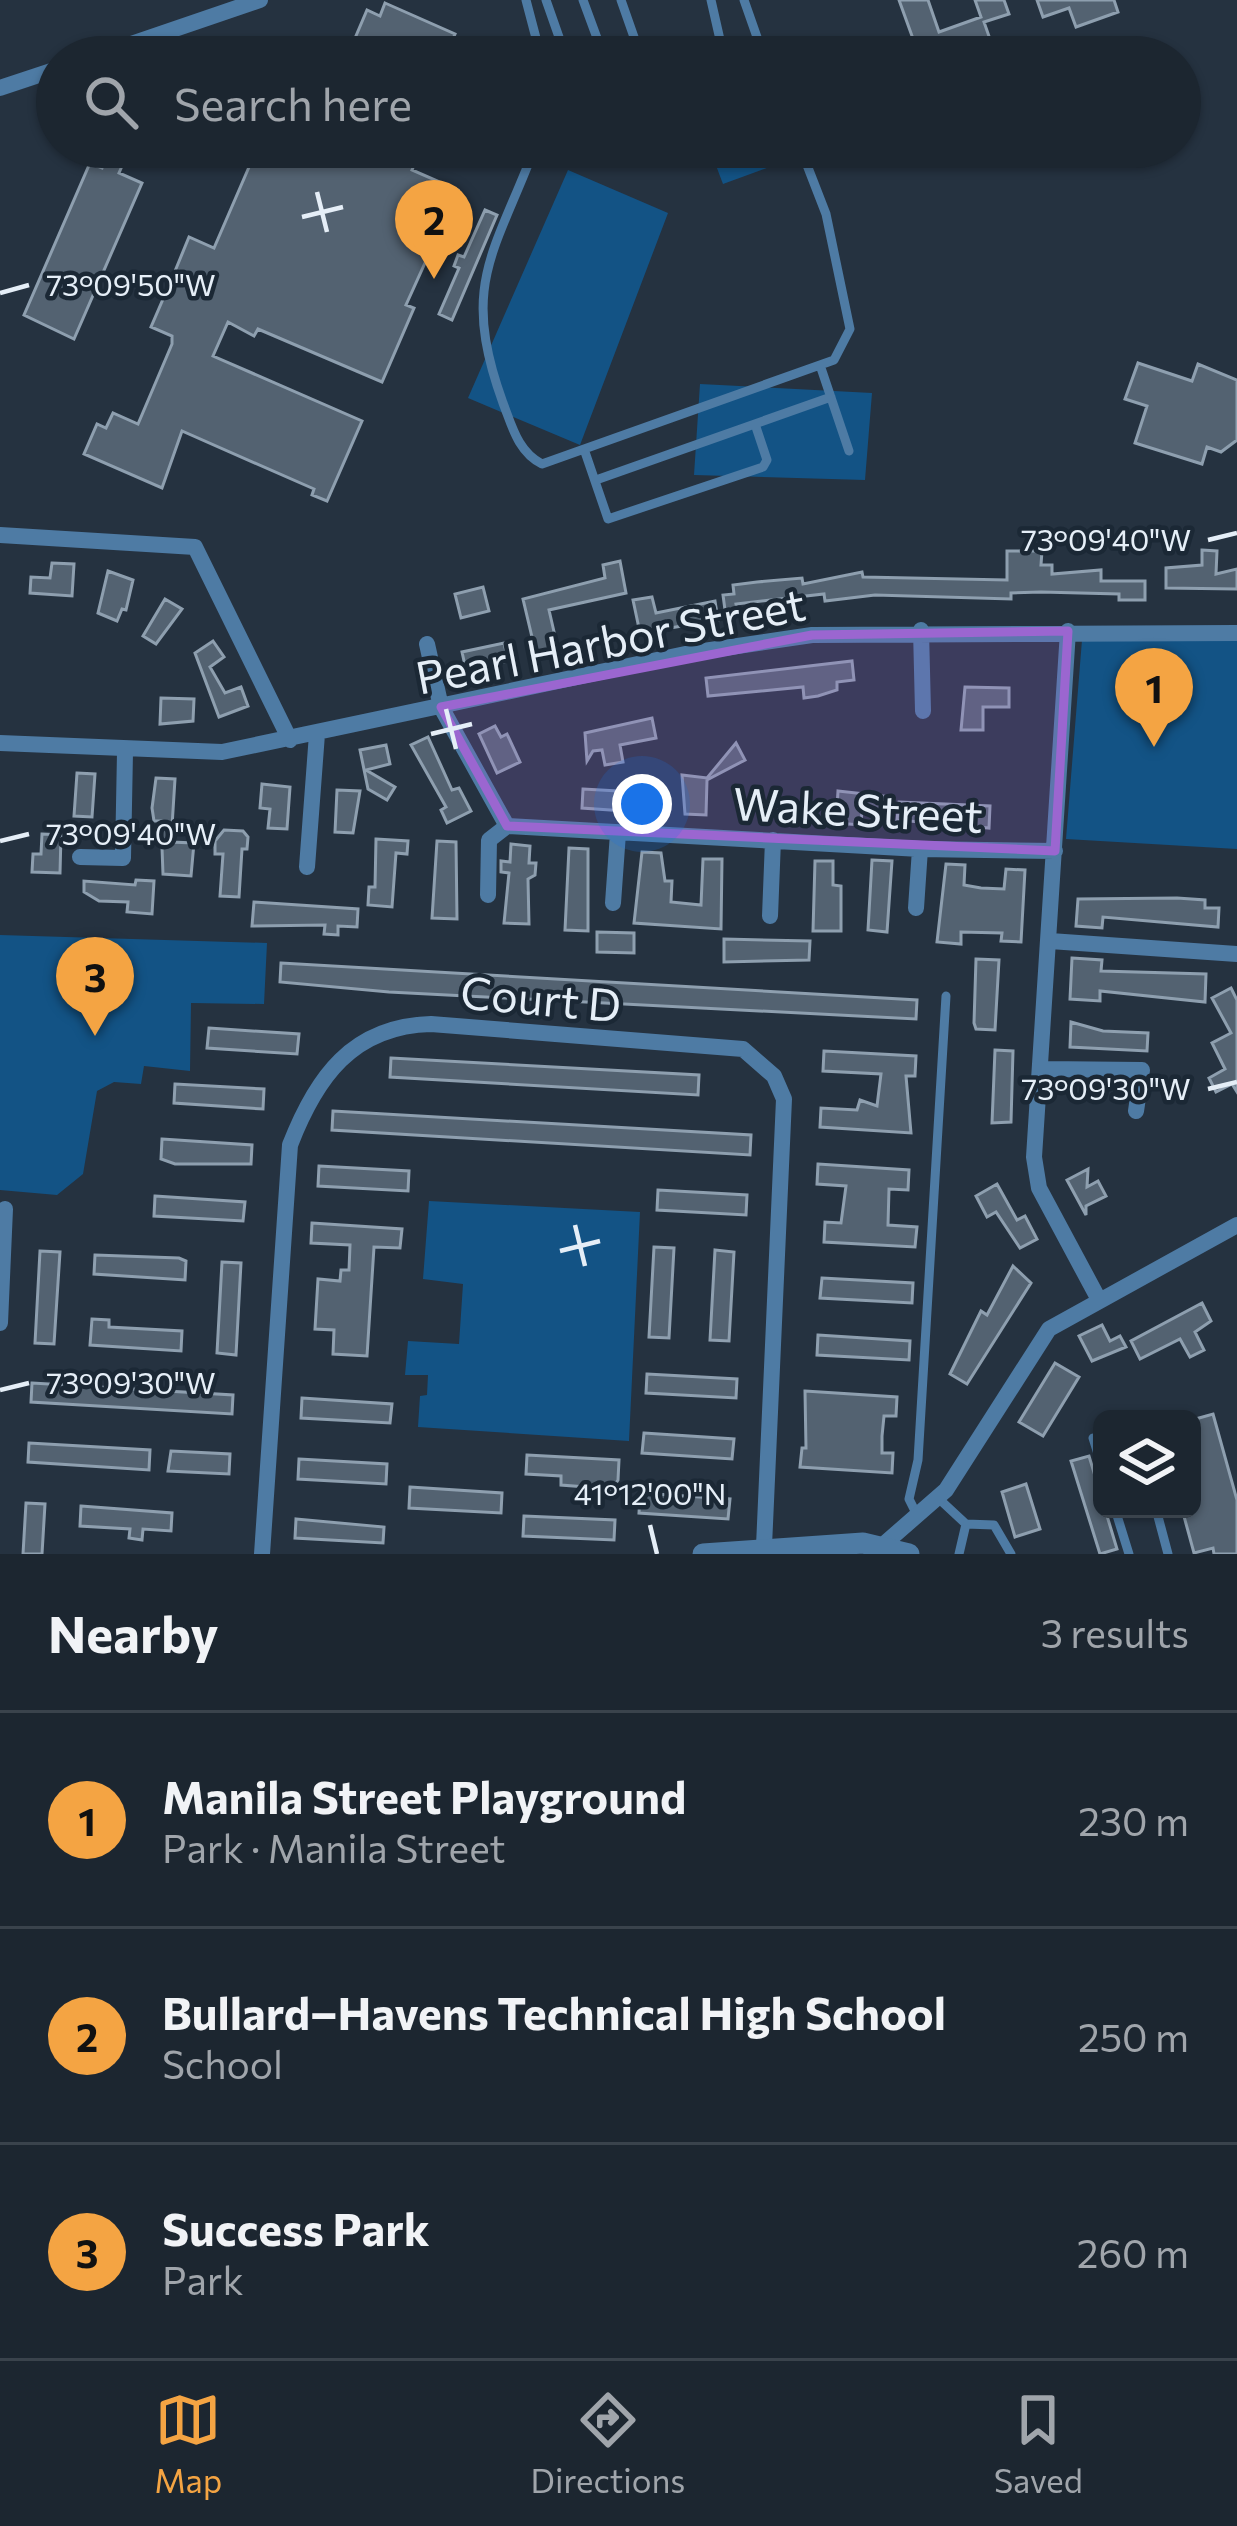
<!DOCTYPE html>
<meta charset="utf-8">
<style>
:root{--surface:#1c2630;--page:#252e38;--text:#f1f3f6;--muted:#a0a5ab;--line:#3a434c;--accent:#f4a443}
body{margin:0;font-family:Commissioner,sans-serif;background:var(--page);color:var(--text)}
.controls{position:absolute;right:36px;bottom:36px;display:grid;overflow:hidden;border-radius:18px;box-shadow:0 3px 9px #0004}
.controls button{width:108px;height:108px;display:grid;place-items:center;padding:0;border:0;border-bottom:3px solid var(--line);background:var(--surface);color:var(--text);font:60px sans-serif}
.you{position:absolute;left:642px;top:804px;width:42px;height:42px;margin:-30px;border:9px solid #fff;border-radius:50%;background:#1a73e8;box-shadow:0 0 0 18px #1a73e833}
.badge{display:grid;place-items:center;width:78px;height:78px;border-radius:50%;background:var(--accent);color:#111;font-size:39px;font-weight:700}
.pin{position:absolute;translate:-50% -99px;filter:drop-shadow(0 3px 6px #0008)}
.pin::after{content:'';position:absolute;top:63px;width:42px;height:36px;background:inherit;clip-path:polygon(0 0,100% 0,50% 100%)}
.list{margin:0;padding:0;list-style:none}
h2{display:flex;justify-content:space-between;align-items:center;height:156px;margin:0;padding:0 48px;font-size:51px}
h2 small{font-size:39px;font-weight:400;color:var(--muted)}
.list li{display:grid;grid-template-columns:78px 1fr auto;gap:36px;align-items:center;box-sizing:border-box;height:216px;padding:0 48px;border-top:3px solid var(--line)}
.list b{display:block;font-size:45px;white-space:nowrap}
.list p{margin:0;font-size:39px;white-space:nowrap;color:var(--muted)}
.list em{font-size:39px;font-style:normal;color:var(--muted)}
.icon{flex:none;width:66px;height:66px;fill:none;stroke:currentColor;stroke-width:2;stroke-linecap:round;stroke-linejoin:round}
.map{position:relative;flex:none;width:1237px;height:1554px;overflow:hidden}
.search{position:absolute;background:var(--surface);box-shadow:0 3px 9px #0004;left:36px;right:36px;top:36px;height:132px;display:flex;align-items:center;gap:30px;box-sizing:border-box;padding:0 42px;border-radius:66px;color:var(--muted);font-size:45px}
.sheet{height:804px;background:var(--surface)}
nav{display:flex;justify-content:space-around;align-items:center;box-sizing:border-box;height:168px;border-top:3px solid var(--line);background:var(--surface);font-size:33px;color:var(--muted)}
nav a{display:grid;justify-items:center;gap:6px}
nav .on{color:var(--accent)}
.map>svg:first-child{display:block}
</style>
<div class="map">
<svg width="1237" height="1554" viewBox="0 0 1237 1554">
<rect width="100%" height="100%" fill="#253240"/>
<!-- green -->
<path fill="#135385" d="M709 147H799L802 155 723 184Z
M568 170 668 213 580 445 468 398Z
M700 384 872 393 865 480 694 475Z
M1237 639V849L1066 839 1082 640Z
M0 935 267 943 264 1004 191 1003 190 1071 144 1066 141 1084 114 1082 97 1091 83 1174 57 1195 0 1190Z
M429 1201 640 1212 629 1441 418 1427 420 1396 427 1395 428 1375H405L408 1341 459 1344 463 1284 423 1279Z"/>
<!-- building -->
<path fill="#536271" stroke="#8e9faf" stroke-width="3" d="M899 0H928L939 32 981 17 975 0H1004L1009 14 984 22 991 42 947 57 941 38 916 47Z
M1037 0H1114L1118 12 1076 27 1069 8 1043 17Z
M385 3 455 34 445 57H347L367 10 380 16Z
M231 147H376L388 152 390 147H422L412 170 458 190 406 305 414 308 382 382 258 329 254 336 228 322 213 356 362 421 327 501 312 495 314 489 182 431 162 488 84 454 97 424 106 428 113 413 138 424 172 344V336L151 327 173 276 189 237 214 248 249 167 227 157Z
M105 158 122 166 119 173 142 183 74 339 24 315 90 163 102 168Z
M485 210 497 215 452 320 439 314 459 268 454 266 458 255 464 257Z
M1138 363 1192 381 1198 364 1237 380V440L1221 452 1207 447 1202 464 1135 443 1147 406 1125 399Z
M1202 550 1217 551 1216 574 1237 569V589L1166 588V568L1202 565Z
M1007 551H1042L1041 565H1052V574L1101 570V581H1145V600H1119V594L1041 592 1011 593V599L875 595 825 601 824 594 736 604 737 609 725 610 723 595 734 594 733 585 757 582 802 578 803 584 862 572 863 577 1007 580Z
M620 561 626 593 549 610 558 649 536 654 523 599 605 578 603 565Z
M52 563 74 564 72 596 30 593 31 577 50 578Z
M108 571 133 580 126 610 122 609 117 621 98 613Z
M483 587 489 611 461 618 455 594Z
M652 597 656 613 715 601 718 620 640 633 633 600Z
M165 599 182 609 156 644 143 636Z
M213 641 224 657 210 667 225 693 241 687 248 706 219 717 195 653Z
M504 643 508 661 466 670 462 652Z
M852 661 854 680 837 682V690L818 696 804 698 803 687 708 696 706 678Z
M965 687 1009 688V707H983V730H961Z
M161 698 194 699 193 721 160 724Z
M652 718 656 738 620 745 623 762 605 765 602 750 593 751 587 761 585 733Z
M495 726 501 737 507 734 520 762 497 773 479 734Z
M428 737 452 790 459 788 471 811 447 823 441 810 446 807 411 745Z
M736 743 745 760 707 780 706 815 685 814 682 775 707 778Z
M386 745 390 764 366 770 395 787 387 800 368 789 360 750Z
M77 773 95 774 92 817 74 816Z
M156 778 175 779 171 842 194 843 191 876 163 874 161 821H154L152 808Z
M262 784 290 787 287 829 268 828 270 809 260 808Z
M583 789 653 793V813L582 808Z
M337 790 360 791 353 833 335 832Z
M838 791 884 796 885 810H862L861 825 836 823Z
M899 802 990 806 989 828 897 820Z
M224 830 243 831 248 837 247 849H242L239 897 220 896 223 854H215V841Z
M42 834 61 835 60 873 32 872 33 854H41Z
M376 839 408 841 407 854 396 853 392 907 368 905 369 887H375Z
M437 841 456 842 457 919 432 918Z
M511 844 530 846 529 863H536L535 875 528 879 529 924 504 923 509 873 501 872V861L510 862Z
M569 848 588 849V931L565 930Z
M642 852 661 853 665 881H672L671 902 701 905 703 859H722L721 929 634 923Z
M872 860 892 861 887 932 868 930Z
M815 861H833V885L841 886V931H813Z
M946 864 965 865 964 885 981 888 1004 889 1006 869 1025 870 1021 942 1001 941 1002 933 961 932V944L937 942Z
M136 880 154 881 152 914 127 912 128 902 99 901 84 892V881L135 885Z
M1177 898 1205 900V908H1219L1218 927 1103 917 1102 928 1076 926 1078 899Z
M254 902 358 909 357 927 338 926V935L324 934 325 925 252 926Z
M597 932 634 933V953L597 952Z
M724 939 810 941 809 960 724 962Z
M1072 958 1102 960 1101 971 1206 974 1205 1002 1100 991V1001L1070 999Z
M976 959 999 960 995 1030 976 1029 974 1023Z
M281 963 917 1000 916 1019 389 992 280 982Z
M1231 988 1237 1000V1092L1232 1084 1216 1092 1209 1078 1225 1069 1212 1043 1231 1033 1212 998Z
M1071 1022 1103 1031 1148 1033 1147 1051 1070 1047Z
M209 1028 299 1034 297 1054 207 1048Z
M995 1050 1013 1051 1011 1122 992 1123Z
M824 1051 916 1056 915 1076H906L911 1133 820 1127 821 1108 857 1110 860 1100 877 1106 881 1074 823 1071Z
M391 1058 699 1075 698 1095 390 1077Z
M175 1084 264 1089 263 1109 174 1103Z
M333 1111 751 1135 750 1155 332 1130Z
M162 1139 252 1145 251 1164H175L161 1159Z
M818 1164 909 1170 908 1190 889 1189 888 1225 917 1227 915 1247 824 1242 825 1222 841 1223 846 1186 817 1184Z
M319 1166 409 1171 408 1191 318 1186Z
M1088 1169 1087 1187 1098 1181 1106 1196 1086 1206V1215L1067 1180Z
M997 1184 1017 1220 1025 1216 1037 1239 1020 1248 996 1212 987 1217 976 1196Z
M658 1190 747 1195 746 1215 657 1210Z
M155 1196 245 1202 243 1221 154 1216Z
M312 1223 402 1229 400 1248 374 1247 367 1356 333 1354 334 1330 315 1329 318 1279 340 1281 341 1270H349L350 1245 311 1243Z
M654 1247 674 1248 669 1338 649 1337Z
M715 1250 734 1252 729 1341 710 1340Z
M40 1251 60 1252 54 1344 35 1343Z
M95 1255 179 1258 186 1261 185 1280 94 1274Z
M222 1262 241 1263 236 1355 217 1353Z
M1013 1266 1031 1283 967 1384 950 1374 981 1311 987 1315Z
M822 1278 913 1283 912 1303 820 1298Z
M1202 1303 1211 1321 1195 1332 1204 1350 1190 1357 1180 1339 1140 1359 1131 1341Z
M92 1319 109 1320V1327L182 1331 181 1351 90 1345Z
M1102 1325 1110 1341 1120 1336 1126 1347 1092 1361 1079 1336Z
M818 1335 910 1341 909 1360 817 1355Z
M1055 1363 1079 1377 1043 1436 1019 1422Z
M647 1374 737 1379 736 1398 646 1393Z
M32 1383 233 1395 232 1414 31 1402Z
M805 1391 897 1397 896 1416H884L882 1436V1453H893L892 1473 800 1467 802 1448H806Z
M302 1398 392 1404 390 1423 301 1418Z
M1213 1414 1237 1500V1554H1214L1213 1548 1194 1553 1182 1509H1192V1420Z
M644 1433 734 1439 732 1459 642 1453Z
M29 1443 150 1450 149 1470 28 1462Z
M171 1451 230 1454 229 1474 168 1471Z
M527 1455 619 1460 618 1480 612 1489 561 1485V1476L526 1474Z
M1089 1456 1117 1549 1100 1554 1071 1461Z
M299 1459 387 1464 386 1484 298 1479Z
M1026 1484 1040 1529 1015 1537 1002 1492Z
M410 1487 502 1493 501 1513 409 1508Z
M640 1493 730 1499 728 1519 639 1513Z
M26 1503 45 1504 42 1554H23Z
M81 1506 172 1513 171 1531 143 1529 142 1540 129 1538 130 1529 80 1526Z
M524 1516 615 1520 614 1540 523 1536Z
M296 1519 384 1527 383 1543 295 1538Z"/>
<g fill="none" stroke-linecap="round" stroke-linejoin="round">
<!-- service -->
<path stroke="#4e7ba4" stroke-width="9" d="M526 0 541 57
M546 0 566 57
M583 0 604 57
M621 0 641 57
M744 0 764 57
M683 57 721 44 711 0
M535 147C494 255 460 284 503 403 512 426 518 452 542 464L834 360 850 329 826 214 800 147
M820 365 849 451
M584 449 608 519 763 467 767 460 755 424
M596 480 831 397
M1093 1438 1102 1467
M938 1498 966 1524 959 1554
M1115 1509 1129 1554
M1156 1509 1168 1554
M917 1515 909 1499 918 1460 946 996
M966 1524 994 1525 1011 1554"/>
<!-- minor -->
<path stroke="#4e7ba4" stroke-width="16" d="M93 57 260 0
M0 88 57 69
M0 535 195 547 290 740
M921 630 923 711
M1068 631 1034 1157 1039 1188 1098 1298
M427 644 441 707 507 826 920 849 1055 851
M0 743 222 752 690 653 812 635 1237 633
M80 857 123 858 125 752
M307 867 317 734
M488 895 489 840 507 826
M613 903 618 833
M916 908 920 849
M770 916 773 840
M1050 941 1237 954
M1043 1069 1142 1070 1136 1111
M0 1323 5 1209
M883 1545 946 1490 1049 1329 1237 1225
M262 1554 290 1145C316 1078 352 1026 431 1024L743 1049 774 1076 784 1099 764 1546"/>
<!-- tertiary -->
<path stroke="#4e7ba4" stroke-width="21" d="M703 1554 863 1543 909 1554"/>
</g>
<!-- marked area -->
<path fill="#9b66d0" fill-opacity="0.2" stroke="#9b66d0" stroke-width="9" stroke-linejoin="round" d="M1068 631 1055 851 507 826 441 707 812 635Z"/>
<!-- ticks -->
<path fill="none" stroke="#e5eef7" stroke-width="4.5" d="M317 192 327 232M302 217 343 207M0 293 29 285M1208 540 1237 533M446 709 456 749M431 734 472 724M0 841 29 834M1208 1089 1237 1082M575 1225 585 1266M560 1251 600 1241M0 1390 29 1383M650 1525 657 1554"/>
<g text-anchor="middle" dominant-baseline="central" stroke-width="9" stroke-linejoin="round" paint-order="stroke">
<!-- street labels -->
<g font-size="45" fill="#e5eef7" stroke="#1b2835">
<text transform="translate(610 639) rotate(-11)">Pearl Harbor Street</text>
<text transform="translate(858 808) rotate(3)">Wake Street</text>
<text transform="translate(541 997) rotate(5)">Court D</text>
</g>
</g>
<g font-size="30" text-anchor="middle" fill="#e5eef7" stroke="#1b2835" stroke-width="9" stroke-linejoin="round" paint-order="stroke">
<text x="131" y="296">73°09'50"W</text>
<text x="1106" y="551">73°09'40"W</text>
<text x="131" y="845">73°09'40"W</text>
<text x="1106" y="1100">73°09'30"W</text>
<text x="131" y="1394">73°09'30"W</text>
<text x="650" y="1505">41°12'00"N</text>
</g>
</svg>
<div class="controls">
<button><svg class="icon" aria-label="layers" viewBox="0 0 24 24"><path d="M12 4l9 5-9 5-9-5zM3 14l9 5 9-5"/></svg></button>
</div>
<div class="you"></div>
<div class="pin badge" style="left:1154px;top:747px">1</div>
<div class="pin badge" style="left:434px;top:279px">2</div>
<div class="pin badge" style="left:95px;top:1036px">3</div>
<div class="search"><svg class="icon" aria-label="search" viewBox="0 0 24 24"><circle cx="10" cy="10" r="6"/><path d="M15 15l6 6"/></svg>Search here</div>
</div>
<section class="sheet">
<h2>Nearby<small>3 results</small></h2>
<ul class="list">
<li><span class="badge">1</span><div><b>Manila Street Playground</b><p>Park · Manila Street</p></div><em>230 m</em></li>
<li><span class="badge">2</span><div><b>Bullard–Havens Technical High School</b><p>School</p></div><em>250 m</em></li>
<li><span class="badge">3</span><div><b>Success Park</b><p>Park</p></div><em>260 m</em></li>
</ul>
</section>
<nav>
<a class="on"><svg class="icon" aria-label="map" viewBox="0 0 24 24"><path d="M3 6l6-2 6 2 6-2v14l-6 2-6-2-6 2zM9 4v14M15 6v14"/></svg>Map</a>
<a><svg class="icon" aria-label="directions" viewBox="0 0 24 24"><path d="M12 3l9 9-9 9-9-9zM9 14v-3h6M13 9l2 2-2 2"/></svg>Directions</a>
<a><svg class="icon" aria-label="saved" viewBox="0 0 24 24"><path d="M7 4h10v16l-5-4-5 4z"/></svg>Saved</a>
</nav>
